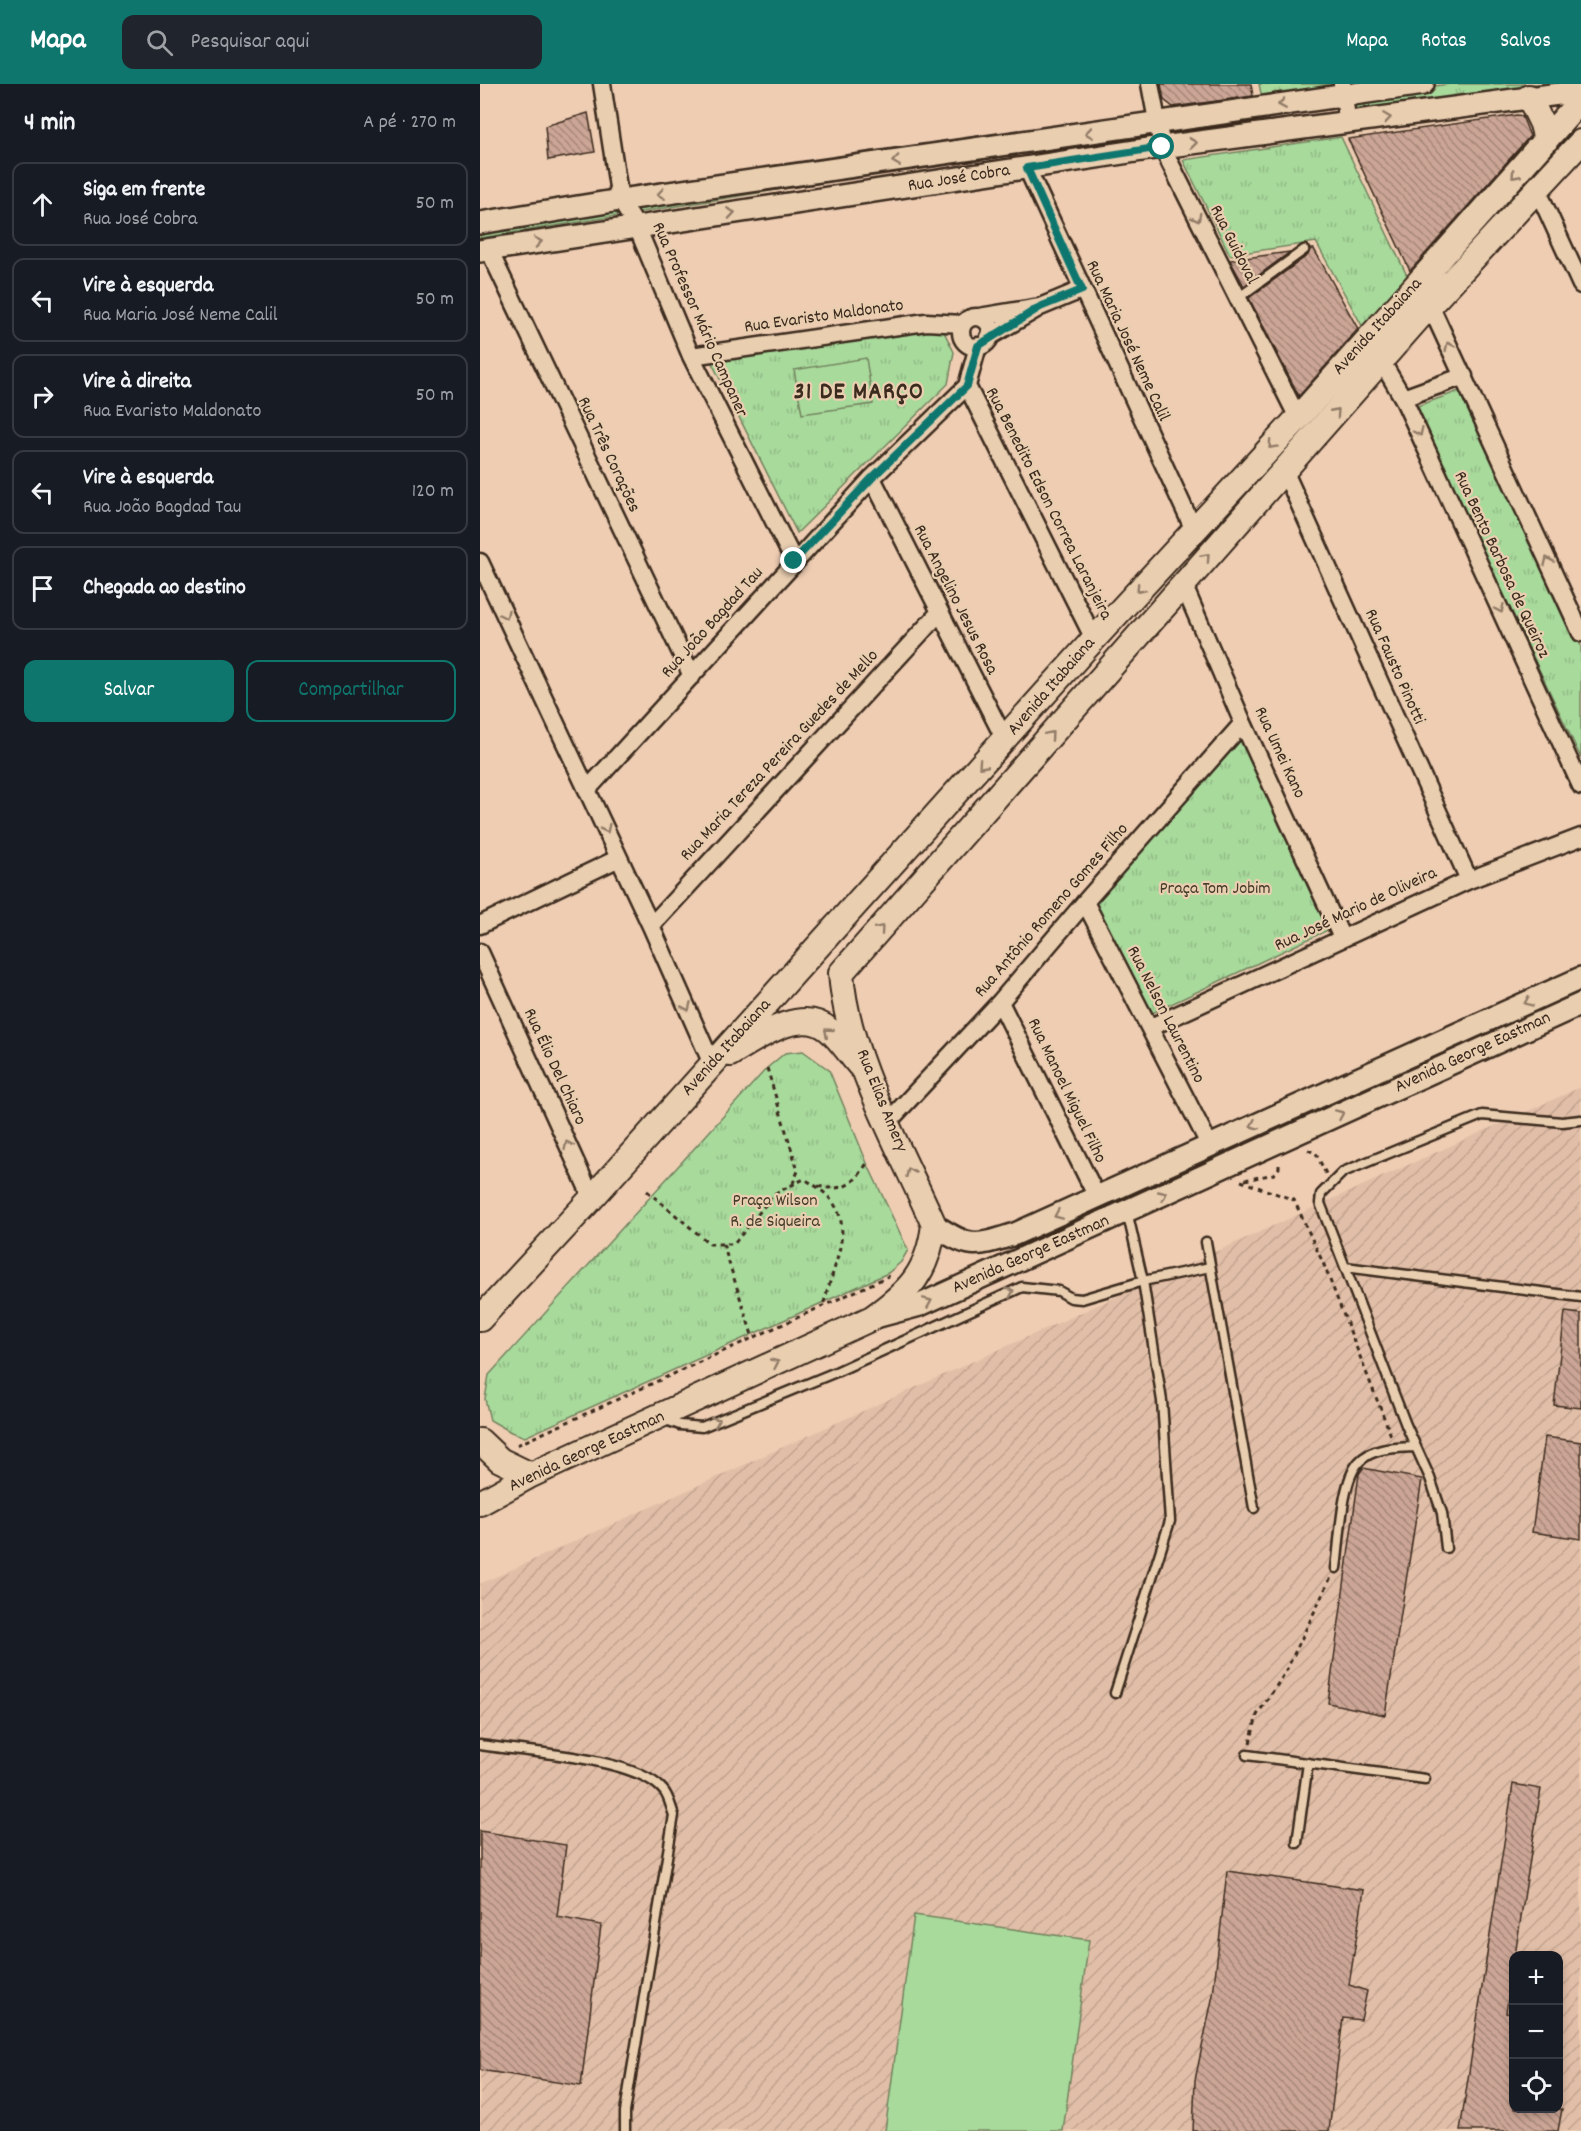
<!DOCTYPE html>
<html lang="pt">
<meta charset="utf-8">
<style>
:root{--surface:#171b24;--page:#20242c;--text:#f1f3f6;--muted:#9ea1a6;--line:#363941;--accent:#0f766e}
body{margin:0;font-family:Dekko,sans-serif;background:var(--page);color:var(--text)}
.controls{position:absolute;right:18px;bottom:18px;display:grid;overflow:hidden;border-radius:12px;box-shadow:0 3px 9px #0003}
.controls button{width:54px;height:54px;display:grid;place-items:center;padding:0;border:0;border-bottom:2px solid var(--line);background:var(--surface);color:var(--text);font:30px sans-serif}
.stop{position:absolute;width:18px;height:18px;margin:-14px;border:4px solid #0f766e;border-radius:50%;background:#fff}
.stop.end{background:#0f766e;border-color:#fff;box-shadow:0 2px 6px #0008}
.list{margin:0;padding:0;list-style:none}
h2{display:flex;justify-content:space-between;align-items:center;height:78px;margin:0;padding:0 24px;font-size:26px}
h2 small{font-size:20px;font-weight:400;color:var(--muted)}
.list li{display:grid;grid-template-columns:39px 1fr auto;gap:18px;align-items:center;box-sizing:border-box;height:84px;margin:0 12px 12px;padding:0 12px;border:2px solid var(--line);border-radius:12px}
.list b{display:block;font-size:22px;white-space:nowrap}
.list p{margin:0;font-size:20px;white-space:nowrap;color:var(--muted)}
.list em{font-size:20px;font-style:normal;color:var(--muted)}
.actions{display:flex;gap:12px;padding:18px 24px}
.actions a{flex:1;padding:14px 0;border:2px solid var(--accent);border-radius:12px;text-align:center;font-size:21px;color:var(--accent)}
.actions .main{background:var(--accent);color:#fff}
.icon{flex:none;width:33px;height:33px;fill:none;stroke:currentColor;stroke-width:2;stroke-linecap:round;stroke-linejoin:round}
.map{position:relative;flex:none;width:1101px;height:2047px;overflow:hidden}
header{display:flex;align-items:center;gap:36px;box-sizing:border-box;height:84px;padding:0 30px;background:var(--accent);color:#fff}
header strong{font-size:28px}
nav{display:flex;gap:33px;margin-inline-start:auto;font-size:21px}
.search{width:420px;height:54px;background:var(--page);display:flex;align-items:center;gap:15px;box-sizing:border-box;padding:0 21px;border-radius:12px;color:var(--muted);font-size:22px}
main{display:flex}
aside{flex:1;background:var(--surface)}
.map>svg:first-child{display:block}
</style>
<header>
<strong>Mapa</strong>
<div class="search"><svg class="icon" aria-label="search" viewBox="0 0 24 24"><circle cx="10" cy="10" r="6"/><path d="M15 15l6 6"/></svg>Pesquisar aqui</div>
<nav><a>Mapa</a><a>Rotas</a><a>Salvos</a></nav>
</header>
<main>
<aside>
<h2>4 min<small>A pé · 270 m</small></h2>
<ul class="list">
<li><svg class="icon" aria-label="ahead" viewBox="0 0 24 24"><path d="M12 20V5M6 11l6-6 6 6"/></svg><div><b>Siga em frente</b><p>Rua José Cobra</p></div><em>50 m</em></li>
<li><svg class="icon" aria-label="left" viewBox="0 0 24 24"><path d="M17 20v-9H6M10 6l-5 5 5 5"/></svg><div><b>Vire à esquerda</b><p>Rua Maria José Neme Calil</p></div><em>50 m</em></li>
<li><svg class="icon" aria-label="right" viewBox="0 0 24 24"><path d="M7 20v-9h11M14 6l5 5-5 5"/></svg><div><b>Vire à direita</b><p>Rua Evaristo Maldonato</p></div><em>50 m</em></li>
<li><svg class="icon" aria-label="left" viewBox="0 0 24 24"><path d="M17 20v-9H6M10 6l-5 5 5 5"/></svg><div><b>Vire à esquerda</b><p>Rua João Bagdad Tau</p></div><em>120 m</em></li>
<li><svg class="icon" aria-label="arrive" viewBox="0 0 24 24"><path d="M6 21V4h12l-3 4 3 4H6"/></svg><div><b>Chegada ao destino</b></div></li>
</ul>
<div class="actions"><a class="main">Salvar</a><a>Compartilhar</a></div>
</aside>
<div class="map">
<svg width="1101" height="2047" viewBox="0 0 1101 2047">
<defs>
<pattern id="industrial-furrows" width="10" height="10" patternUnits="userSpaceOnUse" patternTransform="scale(1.5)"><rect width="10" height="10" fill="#e1bea7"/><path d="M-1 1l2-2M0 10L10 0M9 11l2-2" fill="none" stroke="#c2a38f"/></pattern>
<pattern id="grass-tufts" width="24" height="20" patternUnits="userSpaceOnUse" patternTransform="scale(1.5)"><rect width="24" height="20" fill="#a8da9c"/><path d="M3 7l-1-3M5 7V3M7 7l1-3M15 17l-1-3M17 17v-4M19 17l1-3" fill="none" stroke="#92bb86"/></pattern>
<pattern id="building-back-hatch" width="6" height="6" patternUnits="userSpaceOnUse" patternTransform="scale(1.5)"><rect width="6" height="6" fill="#cba595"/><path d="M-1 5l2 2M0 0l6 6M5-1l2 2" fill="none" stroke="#a68779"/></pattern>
</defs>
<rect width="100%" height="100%" fill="#eecdb3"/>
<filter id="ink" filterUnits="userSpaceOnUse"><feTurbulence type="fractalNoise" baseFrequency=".0167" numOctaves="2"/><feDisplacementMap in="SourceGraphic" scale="12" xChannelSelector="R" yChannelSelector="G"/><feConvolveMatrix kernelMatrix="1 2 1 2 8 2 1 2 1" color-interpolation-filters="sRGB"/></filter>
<g filter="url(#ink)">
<!-- industrial -->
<path fill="url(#industrial-furrows)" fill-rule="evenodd" d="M1101 1003V2047H0V1500ZM1034 1872H1078V2024H1034Z"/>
<!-- grass -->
<path fill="url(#grass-tufts)" stroke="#72825d" stroke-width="1.5" d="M779 0H851L852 8 782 14Z
M970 0H1101L871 36 868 13Z
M861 53 929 196 885 247 836 158 750 171 703 76Z
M445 82 0 154V141Z
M432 242 464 248 474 268 468 300 317 449 231 277Z
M982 306 1101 562V674L935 323Z
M758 650 848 846 670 930 612 813Z
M323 967 349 986 387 1079 428 1166 421 1178 408 1189 45 1353 31 1348 10 1336 5 1315 9 1291 287 984 305 969Z"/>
<!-- pitch -->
<path fill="#a8da9c" stroke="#72825d" stroke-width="1.5" d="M386 274 393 320 322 330 314 286Z
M434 1831 609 1856 583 2047H405Z"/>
<!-- building -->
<path fill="url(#building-back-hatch)" stroke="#3b2a1e" stroke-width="1.5" d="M681 0H771L773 12 693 23 684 16Z
M108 29 115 68 68 76 65 42Z
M1037 31 1042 32 1050 52 930 187 868 55Z
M830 165H834L878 245 819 312 769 214 828 171Z
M810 168 764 202 750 176Z
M1085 1228 1101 1230V1324L1074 1321Z
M1065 1353 1101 1358V1455L1052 1448Z
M883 1384 942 1395 905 1631 848 1619 879 1390Z
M1033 1700 1061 1705 1026 1929 1034 1930V2025H1082L1078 2047H980Z
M0 1747 86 1761 77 1833 121 1841 101 2002 0 1986Z
M747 1787 884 1806 869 1901 887 1907 881 1936 863 1934 849 2047H713L715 1996 733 1911Z"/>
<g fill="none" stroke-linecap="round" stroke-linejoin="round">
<defs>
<path id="service" d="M758 214 824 166
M726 1158 774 1424
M865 1183 840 1119 841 1110 863 1088 1002 1031 1082 1038 1101 1036
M183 1335 200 1341 222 1343 356 1288 542 1203 579 1207 591 1214 602 1215 663 1197 730 1183
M966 1464 962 1429 950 1394 926 1341 865 1183 1101 1213
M856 1484C860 1458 861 1397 879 1378 893 1363 917 1364 936 1363
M635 1609 690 1437 682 1317 663 1197 647 1127
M0 1661C44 1668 155 1673 183 1706 189 1712 191 1724 194 1731L145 2028V2047
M767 1671 945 1695
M817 1759 828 1679"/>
<path id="minor" d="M122 0 140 116 157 143 211 272 314 477
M670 0 682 63 818 334
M862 0 868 40
M547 84 714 446
M1058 107 1101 201
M9 166 212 592
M950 221 1101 549
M560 223 601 206
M499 233 560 223 509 253
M481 248a15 15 0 1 1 30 0a15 15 0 1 1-30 0Z
M211 272 446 238 483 240
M902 278 923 314 1101 702
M487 302 614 555
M923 314 984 292
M804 386 989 796
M392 394 525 656
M0 478 171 842 232 980
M703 500 763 639 862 854
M107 706 392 394 487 302 498 262
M605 818 730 1062
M0 841 139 774
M171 842 459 529
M0 868 112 1114
M520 918 617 1113
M671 943 989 796 1101 753
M408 1038 520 918 605 818 763 639"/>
<path id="tertiary" d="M0 139 140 116 943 0
M0 167 682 63 1101 7
M454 1141C491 1165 494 1163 535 1150L1101 894
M395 1233 440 1221 1101 920"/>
<path id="secondary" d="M1049 13 1062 40 1066 56
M250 970C276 955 321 921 349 946 361 956 370 971 380 982
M0 1235 112 1114 614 555 818 334 1101 16
M0 1357 20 1376 51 1391
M0 1419 51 1391 392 1234C430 1207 448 1188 454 1141 420 1064 367 973 361 889L950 221 1101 58"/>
</defs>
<!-- service casing -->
<use href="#service" stroke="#3b2a1e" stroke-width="13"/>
<!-- minor casing -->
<use href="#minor" stroke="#3b2a1e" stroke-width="21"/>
<!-- tertiary casing -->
<use href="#tertiary" stroke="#3b2a1e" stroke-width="26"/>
<!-- secondary casing -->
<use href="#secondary" stroke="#3b2a1e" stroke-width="28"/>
<!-- path -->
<path stroke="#3b2a1e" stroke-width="3" stroke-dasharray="4.5 4.5" stroke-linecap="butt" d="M287 984 318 1087 313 1099
M828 1066 836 1069 846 1090
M765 1096 794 1090 799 1084V1077
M761 1097 814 1116 844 1181 912 1354
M338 1102C363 1108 374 1101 387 1079
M167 1107 230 1160H254L294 1110 324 1095C386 1128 356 1170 343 1222
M243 1160 273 1254
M37 1361 409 1192
M770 1659 777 1631 805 1589 851 1493"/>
<!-- service -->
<use href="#service" stroke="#e9ceb0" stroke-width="8"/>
<!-- minor -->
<use href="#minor" stroke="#e9ceb0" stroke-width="16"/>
<!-- tertiary -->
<use href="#tertiary" stroke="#e9ceb0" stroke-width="21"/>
<!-- secondary -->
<use href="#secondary" stroke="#e9ceb0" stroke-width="24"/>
</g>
<!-- one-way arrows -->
<defs><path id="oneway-chevron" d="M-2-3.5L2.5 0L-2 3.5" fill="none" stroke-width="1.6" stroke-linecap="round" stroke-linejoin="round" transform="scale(1.5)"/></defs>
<g stroke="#927c67">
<use href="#oneway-chevron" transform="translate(802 20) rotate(171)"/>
<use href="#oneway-chevron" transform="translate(907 34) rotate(-8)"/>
<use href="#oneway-chevron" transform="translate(609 49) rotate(172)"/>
<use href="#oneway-chevron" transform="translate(713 59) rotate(-7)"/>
<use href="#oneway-chevron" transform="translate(416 77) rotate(172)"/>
<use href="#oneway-chevron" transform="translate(1035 91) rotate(132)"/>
<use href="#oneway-chevron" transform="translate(181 110) rotate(172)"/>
<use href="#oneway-chevron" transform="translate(251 129) rotate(-9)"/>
<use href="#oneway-chevron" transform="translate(717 134) rotate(63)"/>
<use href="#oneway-chevron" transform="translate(58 158) rotate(-9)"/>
<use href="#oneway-chevron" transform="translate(969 262) rotate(-116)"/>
<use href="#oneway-chevron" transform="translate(856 328) rotate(-48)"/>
<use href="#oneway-chevron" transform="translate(939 348) rotate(65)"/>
<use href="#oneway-chevron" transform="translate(792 361) rotate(133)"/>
<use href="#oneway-chevron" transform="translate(726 473) rotate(-48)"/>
<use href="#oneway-chevron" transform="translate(1068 477) rotate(-114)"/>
<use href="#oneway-chevron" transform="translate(660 505) rotate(133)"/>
<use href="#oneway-chevron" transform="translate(1020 525) rotate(65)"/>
<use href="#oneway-chevron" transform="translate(25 531) rotate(65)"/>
<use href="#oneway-chevron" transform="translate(570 651) rotate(-49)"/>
<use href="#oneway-chevron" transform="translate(502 681) rotate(132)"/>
<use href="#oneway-chevron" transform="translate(126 745) rotate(64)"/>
<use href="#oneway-chevron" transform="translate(400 845) rotate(-49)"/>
<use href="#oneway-chevron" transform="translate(1048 918) rotate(156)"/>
<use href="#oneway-chevron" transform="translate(207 923) rotate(66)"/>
<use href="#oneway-chevron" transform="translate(348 948) rotate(-139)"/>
<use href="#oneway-chevron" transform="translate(860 1030) rotate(-24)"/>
<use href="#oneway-chevron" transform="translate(774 1041) rotate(156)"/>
<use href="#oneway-chevron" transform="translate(88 1061) rotate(-115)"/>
<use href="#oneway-chevron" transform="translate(430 1088) rotate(-114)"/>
<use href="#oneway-chevron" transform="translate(683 1111) rotate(-25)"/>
<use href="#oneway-chevron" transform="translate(578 1131) rotate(156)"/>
<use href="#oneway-chevron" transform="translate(530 1208) rotate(-25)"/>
<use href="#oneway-chevron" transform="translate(448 1218) rotate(-23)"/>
<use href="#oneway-chevron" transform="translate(295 1279) rotate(-25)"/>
<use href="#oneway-chevron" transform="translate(236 1337) rotate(-22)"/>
</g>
</g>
<g fill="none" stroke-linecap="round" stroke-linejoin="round" filter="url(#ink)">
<!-- route -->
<path stroke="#0f766e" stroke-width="8" d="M314 477 392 394 487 302 498 262 560 223 602 206 547 84 682 63"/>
</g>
<g text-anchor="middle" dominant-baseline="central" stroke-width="4.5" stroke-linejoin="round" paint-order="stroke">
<!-- street labels -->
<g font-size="18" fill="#3b2a1e" stroke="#e9ceb0">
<text transform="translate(479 95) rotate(-9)">Rua José Cobra</text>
<text transform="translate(753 161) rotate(63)">Rua Guidoval</text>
<text transform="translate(344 233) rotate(-8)">Rua Evaristo Maldonato</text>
<text transform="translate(219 236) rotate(66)">Rua Professor Mário Campaner</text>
<text transform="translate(898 243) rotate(-48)">Avenida Itabaiana</text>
<text transform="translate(647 257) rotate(65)">Rua Maria José Neme Calil</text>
<text transform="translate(128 371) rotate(65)">Rua Três Corações</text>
<text transform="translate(568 420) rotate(63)">Rua Benedito Edson Correa Laranjeira</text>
<text transform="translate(1021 481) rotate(65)">Rua Bento Barbosa de Queiroz</text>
<text transform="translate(475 516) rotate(63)">Rua Angelino Jesus Rosa</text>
<text transform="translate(233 539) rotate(-48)">Rua João Bagdad Tau</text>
<text transform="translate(914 583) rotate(66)">Rua Fausto Pinotti</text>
<text transform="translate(572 603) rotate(-49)">Avenida Itabaiana</text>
<text transform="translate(799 669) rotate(65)">Rua Umei Kano</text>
<text transform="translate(300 672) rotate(-47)">Rua Maria Tereza Pereira Guedes de Mello</text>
<text transform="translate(876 826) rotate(-25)">Rua José Mario de Oliveira</text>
<text transform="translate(572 827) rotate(-49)">Rua Antônio Romeno Gomes Filho</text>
<text transform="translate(685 931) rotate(63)">Rua Nelson Laurentino</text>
<text transform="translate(247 964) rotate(-48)">Avenida Itabaiana</text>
<text transform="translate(993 969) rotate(-25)">Avenida George Eastman</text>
<text transform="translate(74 983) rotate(65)">Rua Élio Del Chiaro</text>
<text transform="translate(586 1007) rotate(64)">Rua Manoel Miguel Filho</text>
<text transform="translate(401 1017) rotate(68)">Rua Elias Amery</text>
<text transform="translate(551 1171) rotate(-24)">Avenida George Eastman</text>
<text transform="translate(107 1368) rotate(-25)">Avenida George Eastman</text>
</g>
<!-- park labels -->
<g font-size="18" fill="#463c2b" stroke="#e9ceb0">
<text x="735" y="805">Praça Tom Jobim</text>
<text x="295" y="1117">Praça Wilson<tspan x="295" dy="21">R. de Siqueira</tspan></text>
</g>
<!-- district labels -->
<g font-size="24" font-weight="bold" letter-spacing="1.5" fill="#3b2a1e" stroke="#e9ceb0">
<text x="379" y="309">31 DE MARÇO</text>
</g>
</g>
</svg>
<div class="controls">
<button>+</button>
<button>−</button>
<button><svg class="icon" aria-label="locate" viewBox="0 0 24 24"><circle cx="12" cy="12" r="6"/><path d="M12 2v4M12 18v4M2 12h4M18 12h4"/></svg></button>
</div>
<div class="stop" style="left:682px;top:63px"></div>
<div class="stop end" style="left:314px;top:477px"></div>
</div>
</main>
